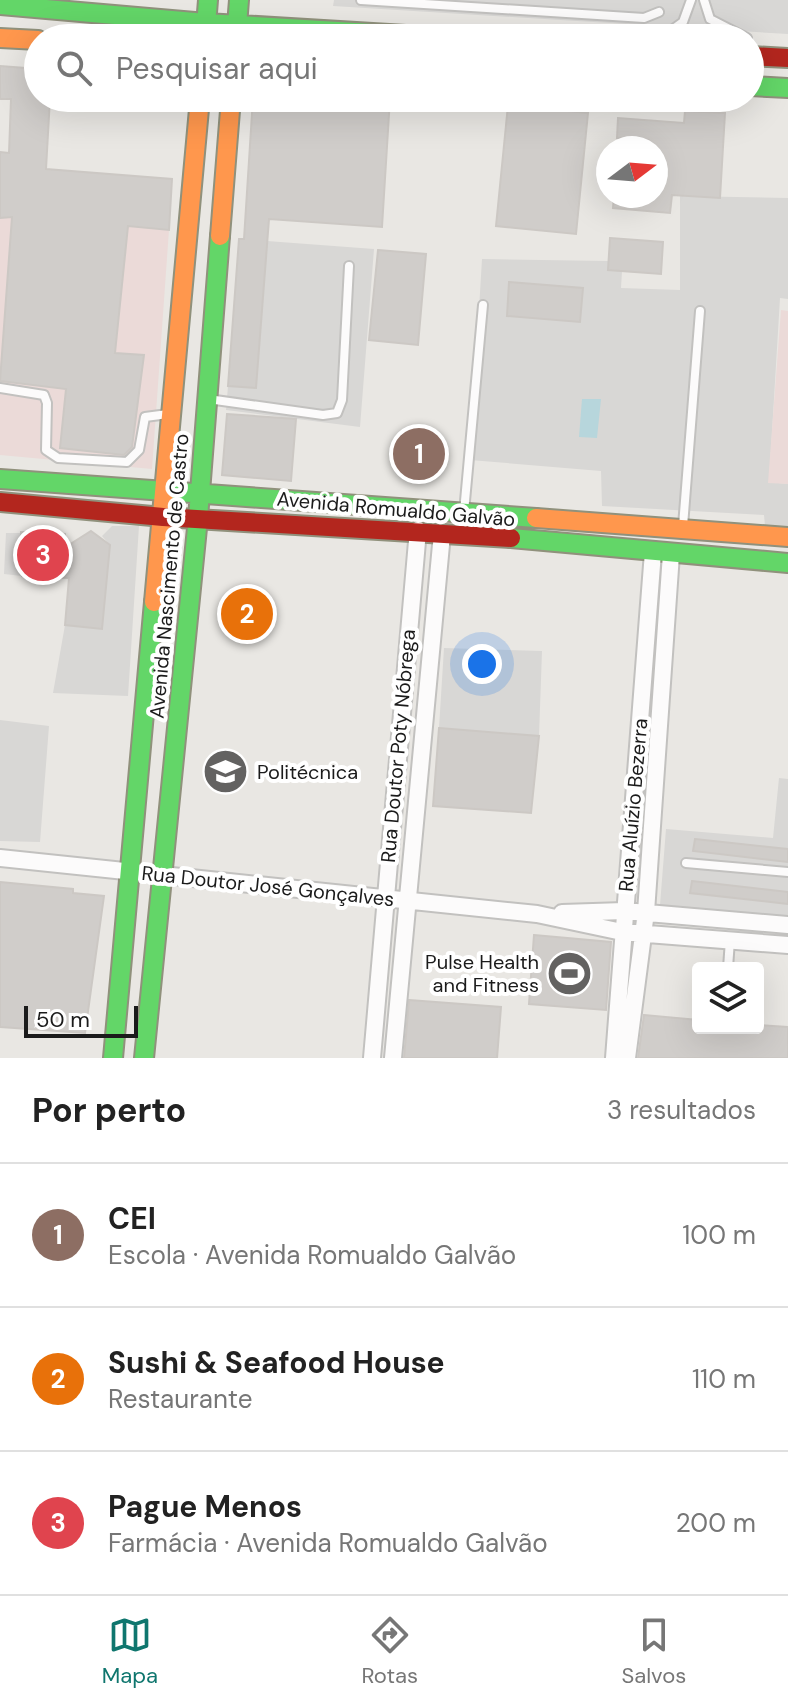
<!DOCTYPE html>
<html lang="pt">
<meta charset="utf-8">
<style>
:root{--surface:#fff;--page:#f6f6f6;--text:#222;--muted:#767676;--line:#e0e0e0;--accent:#0f766e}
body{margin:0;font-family:"DM Sans",sans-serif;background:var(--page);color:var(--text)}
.controls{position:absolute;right:24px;bottom:24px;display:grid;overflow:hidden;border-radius:8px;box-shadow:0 8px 32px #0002}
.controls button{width:72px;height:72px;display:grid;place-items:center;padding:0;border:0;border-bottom:2px solid var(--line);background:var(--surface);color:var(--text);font:40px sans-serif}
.compass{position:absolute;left:596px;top:136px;width:72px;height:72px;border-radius:50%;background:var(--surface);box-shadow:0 8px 32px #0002;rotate:74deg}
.scale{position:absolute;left:24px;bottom:20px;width:114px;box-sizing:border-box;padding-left:8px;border:4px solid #1b1b1b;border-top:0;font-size:22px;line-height:28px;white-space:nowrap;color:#1b1b1b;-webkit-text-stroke:6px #fff;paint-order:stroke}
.you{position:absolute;left:482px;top:664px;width:28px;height:28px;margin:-20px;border:6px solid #fff;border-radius:50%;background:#1a73e8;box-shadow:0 0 0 12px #1a73e833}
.badge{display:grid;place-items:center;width:52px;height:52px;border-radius:50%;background:var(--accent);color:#fff;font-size:26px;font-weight:700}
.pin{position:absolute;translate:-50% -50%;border:4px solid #fff;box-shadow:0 2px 8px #0006}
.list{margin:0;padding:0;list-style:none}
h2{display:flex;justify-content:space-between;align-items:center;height:104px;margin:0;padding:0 32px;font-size:34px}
h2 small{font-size:26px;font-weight:400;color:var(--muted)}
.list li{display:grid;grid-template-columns:52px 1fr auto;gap:24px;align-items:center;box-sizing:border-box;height:144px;padding:0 32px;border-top:2px solid var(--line)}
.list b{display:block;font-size:30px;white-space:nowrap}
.list p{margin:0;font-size:26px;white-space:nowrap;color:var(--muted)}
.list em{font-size:26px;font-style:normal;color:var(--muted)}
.icon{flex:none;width:44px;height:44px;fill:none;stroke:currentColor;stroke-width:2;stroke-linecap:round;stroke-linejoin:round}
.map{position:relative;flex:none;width:788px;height:1058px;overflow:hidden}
.search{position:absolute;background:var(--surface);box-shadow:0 8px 32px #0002;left:24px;right:24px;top:24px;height:88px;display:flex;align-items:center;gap:20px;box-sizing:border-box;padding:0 28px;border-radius:44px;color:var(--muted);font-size:30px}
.sheet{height:536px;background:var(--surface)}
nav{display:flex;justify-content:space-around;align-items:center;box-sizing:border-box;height:112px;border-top:2px solid var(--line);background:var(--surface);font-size:22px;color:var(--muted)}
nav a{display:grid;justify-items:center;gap:4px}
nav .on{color:var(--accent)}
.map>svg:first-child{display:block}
</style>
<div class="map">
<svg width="788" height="1058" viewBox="0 0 788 1058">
<rect width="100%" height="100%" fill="#e9e7e3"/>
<!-- residential -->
<path fill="#d8d7d5" d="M334 0H788V34L333 6Z
M680 196 788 198V299L780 298 769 482 788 484V527L765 526 764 515 602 506 601 471 470 460 482 259 608 261V269L622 271 621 288 680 290Z
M267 241 374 249 360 427 226 410 228 386 256 388Z
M112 526H139L128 696 53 693 65 625 102 629 110 545 102 536Z
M6 533H21L22 576 4 574Z
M444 648 542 651 539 736 439 728Z
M0 720 49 726 40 842 0 841Z
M779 778 788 779V916L660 905 666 829 773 838Z"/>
<!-- commercial -->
<path fill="#ebdad8" d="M30 216 169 230 152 469 0 455V218Z
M781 310 788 311V484L768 483Z"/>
<!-- water -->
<path fill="#b7d6dc" d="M582 399H601L597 438 579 437Z"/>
<!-- building -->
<path fill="#d0cdca" stroke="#ccc8c4" stroke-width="2" d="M0 66 38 69V98H50L46 169 172 179 169 230 128 226 115 353 144 355 132 447 124 455 60 448 66 389 0 381 12 217 0 218V152L9 153 11 99H0Z
M253 98H390L382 227 269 219 256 388 228 386 239 239H244Z
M508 105 588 113 576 234 496 226Z
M685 111 725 113 720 198 672 195 670 213 613 208 614 196H656V148H649V140L617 138 618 118 684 123Z
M610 238 663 242 661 274 608 270Z
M378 250 426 254 418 345 369 340Z
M509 282 583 288 580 322 507 316Z
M227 414 296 419 291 481 222 475Z
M91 531 110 545 102 629 65 625 69 578 22 576 21 532 65 534 64 548Z
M439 728 539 736 531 813 433 806Z
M695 839 788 849V862L693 851Z
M692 881 788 892V904L690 893Z
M0 882 73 889V893L104 896 85 1033 0 1027Z
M534 935 611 942 606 1010 529 1004Z
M409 1000 501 1007 497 1058H404Z
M644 1015 698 1020V1028H758V1025L788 1027V1058H638Z"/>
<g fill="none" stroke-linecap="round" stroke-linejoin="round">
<defs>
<path id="lane" d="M361 0 644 18 659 12
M704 0 710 19 747 38
M661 38 683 22 691 0
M0 388 44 395 47 403 46 450 58 458 127 462 139 450 145 417 168 414
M208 399 323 415 337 413 342 400 349 266
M464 512 483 305
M683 526 700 311
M686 863 788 872
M728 968 730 940"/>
<path id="street" d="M0 858 537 914 622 932 788 945
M562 913 624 911 788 925
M372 1058 418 530
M393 1058 442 534
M614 1058 653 552
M627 1058 646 912 671 554"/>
<path id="fast" d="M0 5 206 23 455 38
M205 38 208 0
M236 38 239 0
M750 86 788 88
M0 479 536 518
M511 538 788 563
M113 1058 154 602
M144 1058 198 518 220 236"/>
<path id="slow" d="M0 38 38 40
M220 236 231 98
M536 518 788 537
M154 602 200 98"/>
<path id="jam" d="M750 56 788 58
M0 502 163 517 511 538"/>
</defs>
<!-- lane casing -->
<use href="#lane" stroke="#c2c1bf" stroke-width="12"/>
<!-- street casing -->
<use href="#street" stroke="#c2c1bf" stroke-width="20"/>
<!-- fast casing -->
<use href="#fast" stroke="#90917c" stroke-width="22"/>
<!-- slow casing -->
<use href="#slow" stroke="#90917c" stroke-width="22"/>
<!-- jam casing -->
<use href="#jam" stroke="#90917c" stroke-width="22"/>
<!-- lane -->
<use href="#lane" stroke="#fcfbfb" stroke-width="8"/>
<!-- street -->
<use href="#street" stroke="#fcfbfb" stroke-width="16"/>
<!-- fast -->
<use href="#fast" stroke="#63d668" stroke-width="18"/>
<!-- slow -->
<use href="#slow" stroke="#ff974d" stroke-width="18"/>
<!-- jam -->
<use href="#jam" stroke="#b3261e" stroke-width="18"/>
</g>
<!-- icons -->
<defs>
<symbol id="school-disc" viewBox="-11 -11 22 22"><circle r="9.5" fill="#636261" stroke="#fff"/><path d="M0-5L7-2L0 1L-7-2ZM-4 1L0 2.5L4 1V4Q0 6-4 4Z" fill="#fff"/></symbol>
<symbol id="stadium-disc" viewBox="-11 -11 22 22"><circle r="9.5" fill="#636261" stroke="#fff"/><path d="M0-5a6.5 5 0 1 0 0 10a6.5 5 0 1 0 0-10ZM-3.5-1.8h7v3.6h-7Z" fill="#fff"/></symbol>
</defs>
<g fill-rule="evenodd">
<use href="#school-disc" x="200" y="746" width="51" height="51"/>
<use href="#stadium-disc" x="544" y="948" width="51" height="51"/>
</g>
<g text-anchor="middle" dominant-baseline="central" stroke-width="8" stroke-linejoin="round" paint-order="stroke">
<!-- street labels -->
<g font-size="20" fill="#1b1b1b" stroke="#fff">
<text transform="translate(396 509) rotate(5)">Avenida Romualdo Galvão</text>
<text transform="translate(169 576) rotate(-85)">Avenida Nascimento de Castro</text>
<text transform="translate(398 746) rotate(-85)">Rua Doutor Poty Nóbrega</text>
<text transform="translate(633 805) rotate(-85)">Rua Aluízio Bezerra</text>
<text transform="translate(268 886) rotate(6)">Rua Doutor José Gonçalves</text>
</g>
<!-- poi labels -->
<g font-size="20" fill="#1b1b1b" stroke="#fff" text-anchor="start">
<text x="257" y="772">Politécnica</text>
<text x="539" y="962" text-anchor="end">Pulse Health<tspan x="539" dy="23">and Fitness</tspan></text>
</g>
</g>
</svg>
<div class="controls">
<button><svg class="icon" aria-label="layers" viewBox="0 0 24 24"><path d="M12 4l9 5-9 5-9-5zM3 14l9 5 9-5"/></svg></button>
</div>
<svg class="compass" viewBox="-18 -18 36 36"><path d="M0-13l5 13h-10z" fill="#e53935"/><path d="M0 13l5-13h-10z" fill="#767676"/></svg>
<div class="scale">50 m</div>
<div class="you"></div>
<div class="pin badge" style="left:419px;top:454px;background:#8d6e63">1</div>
<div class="pin badge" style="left:247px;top:614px;background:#e8710a">2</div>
<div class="pin badge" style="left:43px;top:555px;background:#e0444e">3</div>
<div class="search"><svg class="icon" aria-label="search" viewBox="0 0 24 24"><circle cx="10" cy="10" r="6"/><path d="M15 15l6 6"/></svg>Pesquisar aqui</div>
</div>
<section class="sheet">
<h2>Por perto<small>3 resultados</small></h2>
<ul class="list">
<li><span class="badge" style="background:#8d6e63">1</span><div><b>CEI</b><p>Escola · Avenida Romualdo Galvão</p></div><em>100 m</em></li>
<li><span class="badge" style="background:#e8710a">2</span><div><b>Sushi &amp; Seafood House</b><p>Restaurante</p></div><em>110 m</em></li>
<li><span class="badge" style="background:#e0444e">3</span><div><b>Pague Menos</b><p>Farmácia · Avenida Romualdo Galvão</p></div><em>200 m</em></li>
</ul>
</section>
<nav>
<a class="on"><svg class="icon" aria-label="map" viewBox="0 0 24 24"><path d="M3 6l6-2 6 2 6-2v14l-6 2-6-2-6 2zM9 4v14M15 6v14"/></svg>Mapa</a>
<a><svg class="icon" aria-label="directions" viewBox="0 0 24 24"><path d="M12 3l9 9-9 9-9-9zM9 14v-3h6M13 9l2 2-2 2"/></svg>Rotas</a>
<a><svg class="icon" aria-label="saved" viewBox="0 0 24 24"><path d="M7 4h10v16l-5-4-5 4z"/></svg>Salvos</a>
</nav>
